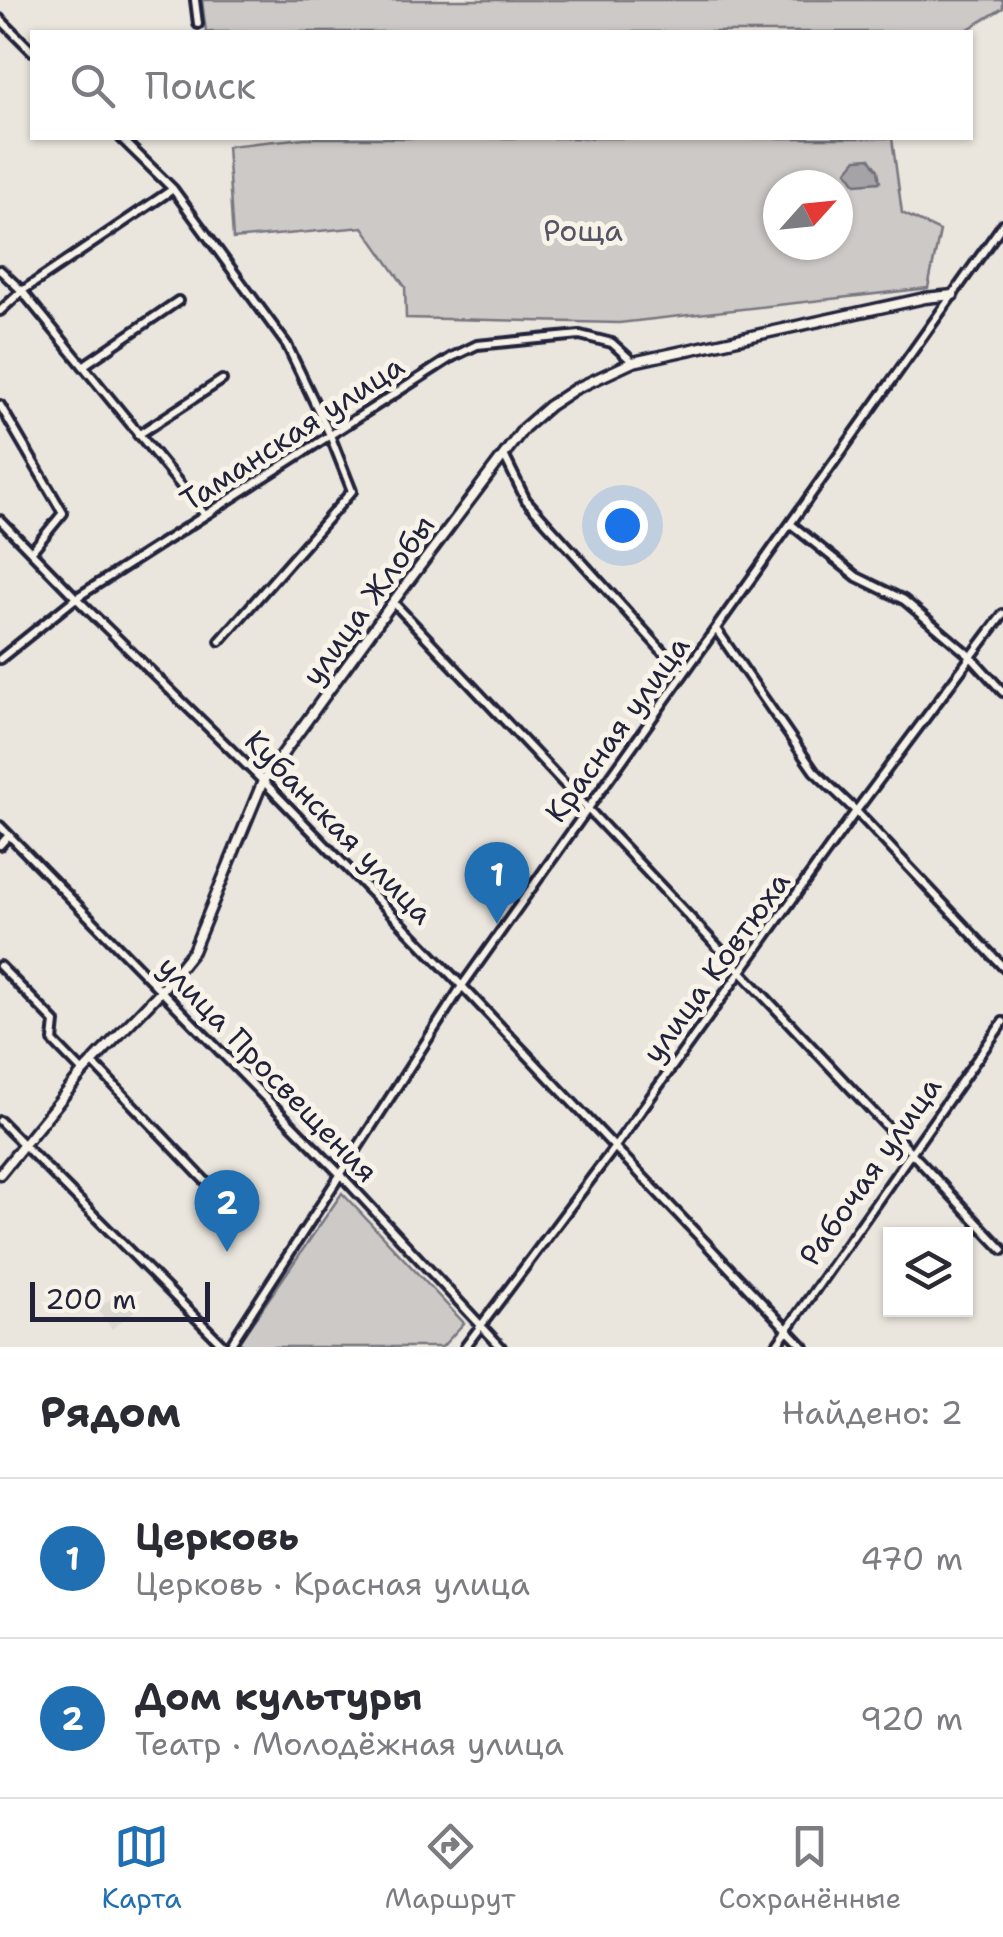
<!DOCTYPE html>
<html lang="ru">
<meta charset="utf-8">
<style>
:root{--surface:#fff;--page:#f2f2f3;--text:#2b2b33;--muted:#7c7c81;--line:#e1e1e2;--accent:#1f6fb2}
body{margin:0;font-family:"Shantell Sans",sans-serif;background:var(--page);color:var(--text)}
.controls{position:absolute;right:30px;bottom:30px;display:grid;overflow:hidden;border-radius:0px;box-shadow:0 2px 8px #0004}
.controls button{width:90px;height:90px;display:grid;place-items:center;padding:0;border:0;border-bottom:2px solid var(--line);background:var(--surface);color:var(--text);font:50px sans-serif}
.compass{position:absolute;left:763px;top:170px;width:90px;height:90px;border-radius:50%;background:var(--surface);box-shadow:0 2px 8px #0004;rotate:63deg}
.scale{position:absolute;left:30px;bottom:25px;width:180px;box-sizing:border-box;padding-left:10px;border:5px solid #22223b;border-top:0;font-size:28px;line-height:35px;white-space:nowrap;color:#22223b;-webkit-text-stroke:8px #f7f3e8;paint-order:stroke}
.you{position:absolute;left:622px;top:525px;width:35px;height:35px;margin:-25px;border:8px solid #fff;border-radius:50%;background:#1a73e8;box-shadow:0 0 0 15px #1a73e833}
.badge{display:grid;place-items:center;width:65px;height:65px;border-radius:50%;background:var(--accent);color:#fff;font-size:32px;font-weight:700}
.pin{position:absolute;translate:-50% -82px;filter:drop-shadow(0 2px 5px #0008)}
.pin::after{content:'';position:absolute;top:52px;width:35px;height:30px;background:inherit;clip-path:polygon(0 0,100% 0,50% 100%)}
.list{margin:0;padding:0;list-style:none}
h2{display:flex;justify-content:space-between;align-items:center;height:130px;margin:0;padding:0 40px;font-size:42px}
h2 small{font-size:32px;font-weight:400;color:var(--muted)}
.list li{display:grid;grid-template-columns:65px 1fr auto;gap:30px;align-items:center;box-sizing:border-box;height:160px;padding:0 40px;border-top:2px solid var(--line)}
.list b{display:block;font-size:38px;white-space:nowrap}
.list p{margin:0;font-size:32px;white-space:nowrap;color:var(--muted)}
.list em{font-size:32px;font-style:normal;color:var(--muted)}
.icon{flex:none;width:55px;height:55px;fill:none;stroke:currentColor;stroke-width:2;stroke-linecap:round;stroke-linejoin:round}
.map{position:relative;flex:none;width:1003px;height:1347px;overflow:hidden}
.search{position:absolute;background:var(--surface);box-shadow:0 2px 8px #0004;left:30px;right:30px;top:30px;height:110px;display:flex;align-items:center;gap:25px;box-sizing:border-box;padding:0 35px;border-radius:0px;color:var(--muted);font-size:38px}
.sheet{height:450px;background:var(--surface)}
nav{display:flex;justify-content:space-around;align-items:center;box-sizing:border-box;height:140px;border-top:2px solid var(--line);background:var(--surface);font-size:28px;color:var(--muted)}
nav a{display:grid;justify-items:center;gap:5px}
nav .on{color:var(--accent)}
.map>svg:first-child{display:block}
</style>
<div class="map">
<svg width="1003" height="1347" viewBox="0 0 1003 1347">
<rect width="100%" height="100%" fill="#eae6de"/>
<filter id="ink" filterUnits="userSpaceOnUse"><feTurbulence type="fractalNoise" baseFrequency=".01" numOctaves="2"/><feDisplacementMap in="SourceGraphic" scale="20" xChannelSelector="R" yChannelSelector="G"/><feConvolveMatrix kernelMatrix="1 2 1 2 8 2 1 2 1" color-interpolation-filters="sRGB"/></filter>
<g filter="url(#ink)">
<!-- built -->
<path fill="#dbd8d2" d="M124 1289 138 1308 112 1329 97 1309Z"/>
<!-- green -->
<path fill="#cdc9c6" stroke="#787680" stroke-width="2.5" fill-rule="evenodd" d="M202 0H1003V8L963 32H206Z
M305 138H892L902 213 940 231 928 288 619 323 406 318 405 287 363 227 233 239 227 146ZM778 185H838V245H778Z
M342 1193 464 1323 442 1347H245L239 1342Z"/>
<!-- water -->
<path fill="#a6a3a6" stroke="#716f7b" stroke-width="2.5" d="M870 158 878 170 880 182 856 184 847 171 857 159Z"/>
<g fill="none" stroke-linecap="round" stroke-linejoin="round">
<defs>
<path id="minor" d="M195 0 198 24
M0 19 32 51
M121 138 173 189 287 345 330 435 352 491 220 641
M0 270 22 291 205 515
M0 311 22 291 173 189
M83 366 178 301
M0 405 63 513 31 552
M138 435 222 380
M504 455 526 500 683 674
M0 520 76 598 263 781 462 986 804 1347
M792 525 857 577 904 600 970 656 1003 692
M393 602 1003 1250
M716 629 814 771 856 811 1003 967
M0 659 76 598 452 357 477 345 580 335 612 343 633 362
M0 826 341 1175 501 1347
M0 845 9 835
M0 966 55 1022 53 1041 83 1072
M92 1062 228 1205
M0 1121 225 1347
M229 1347 462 986 1003 224
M465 1347 614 1148 856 811 1003 614
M775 1347 1003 1022"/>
<path id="tertiary" d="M0 1174 83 1072 161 991 193 951 263 781 393 602 524 428 549 406 575 389 633 362 925 298 953 295"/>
</defs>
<!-- minor casing -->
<use href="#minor" stroke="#22223b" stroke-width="14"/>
<!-- tertiary casing -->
<use href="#tertiary" stroke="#22223b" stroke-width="15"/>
<!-- minor -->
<use href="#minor" stroke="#f7f3e8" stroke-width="6"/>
<!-- tertiary -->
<use href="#tertiary" stroke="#f7f3e8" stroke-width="8"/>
</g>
</g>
<g text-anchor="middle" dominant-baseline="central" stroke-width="10" stroke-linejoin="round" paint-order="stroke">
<!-- park labels -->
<g font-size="30" fill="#555465" stroke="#f7f3e8">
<text x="583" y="230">Роща</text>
</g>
<!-- street labels -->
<g font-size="30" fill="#22223b" stroke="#f7f3e8">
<text transform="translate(292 433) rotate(-33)">Таманская улица</text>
<text transform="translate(368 600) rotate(-54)">улица Жлобы</text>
<text transform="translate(617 729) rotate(-54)">Красная улица</text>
<text transform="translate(339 827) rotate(46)">Кубанская улица</text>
<text transform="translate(716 967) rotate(-54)">улица Ковтюха</text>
<text transform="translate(268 1069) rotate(46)">улица Просвещения</text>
<text transform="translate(870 1171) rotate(-55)">Рабочая улица</text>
</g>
</g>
</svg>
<div class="controls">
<button><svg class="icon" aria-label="layers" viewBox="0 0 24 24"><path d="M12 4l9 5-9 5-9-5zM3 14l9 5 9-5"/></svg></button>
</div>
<svg class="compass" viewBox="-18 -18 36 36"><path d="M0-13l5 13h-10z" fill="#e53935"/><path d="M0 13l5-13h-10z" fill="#7c7c81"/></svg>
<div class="scale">200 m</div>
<div class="you"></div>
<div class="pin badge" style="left:497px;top:924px">1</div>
<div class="pin badge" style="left:227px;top:1252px">2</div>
<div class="search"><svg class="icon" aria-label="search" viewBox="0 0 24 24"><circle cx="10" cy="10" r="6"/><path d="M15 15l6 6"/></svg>Поиск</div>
</div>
<section class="sheet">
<h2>Рядом<small>Найдено: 2</small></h2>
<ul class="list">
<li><span class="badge">1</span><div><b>Церковь</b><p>Церковь · Красная улица</p></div><em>470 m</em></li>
<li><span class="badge">2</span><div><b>Дом культуры</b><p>Театр · Молодёжная улица</p></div><em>920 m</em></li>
</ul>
</section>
<nav>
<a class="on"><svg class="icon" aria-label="map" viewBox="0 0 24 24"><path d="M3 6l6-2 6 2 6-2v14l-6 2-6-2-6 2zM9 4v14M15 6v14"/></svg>Карта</a>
<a><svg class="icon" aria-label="directions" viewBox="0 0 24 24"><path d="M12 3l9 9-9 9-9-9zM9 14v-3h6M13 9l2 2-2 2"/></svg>Маршрут</a>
<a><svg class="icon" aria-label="saved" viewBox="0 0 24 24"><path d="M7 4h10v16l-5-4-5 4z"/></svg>Сохранённые</a>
</nav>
